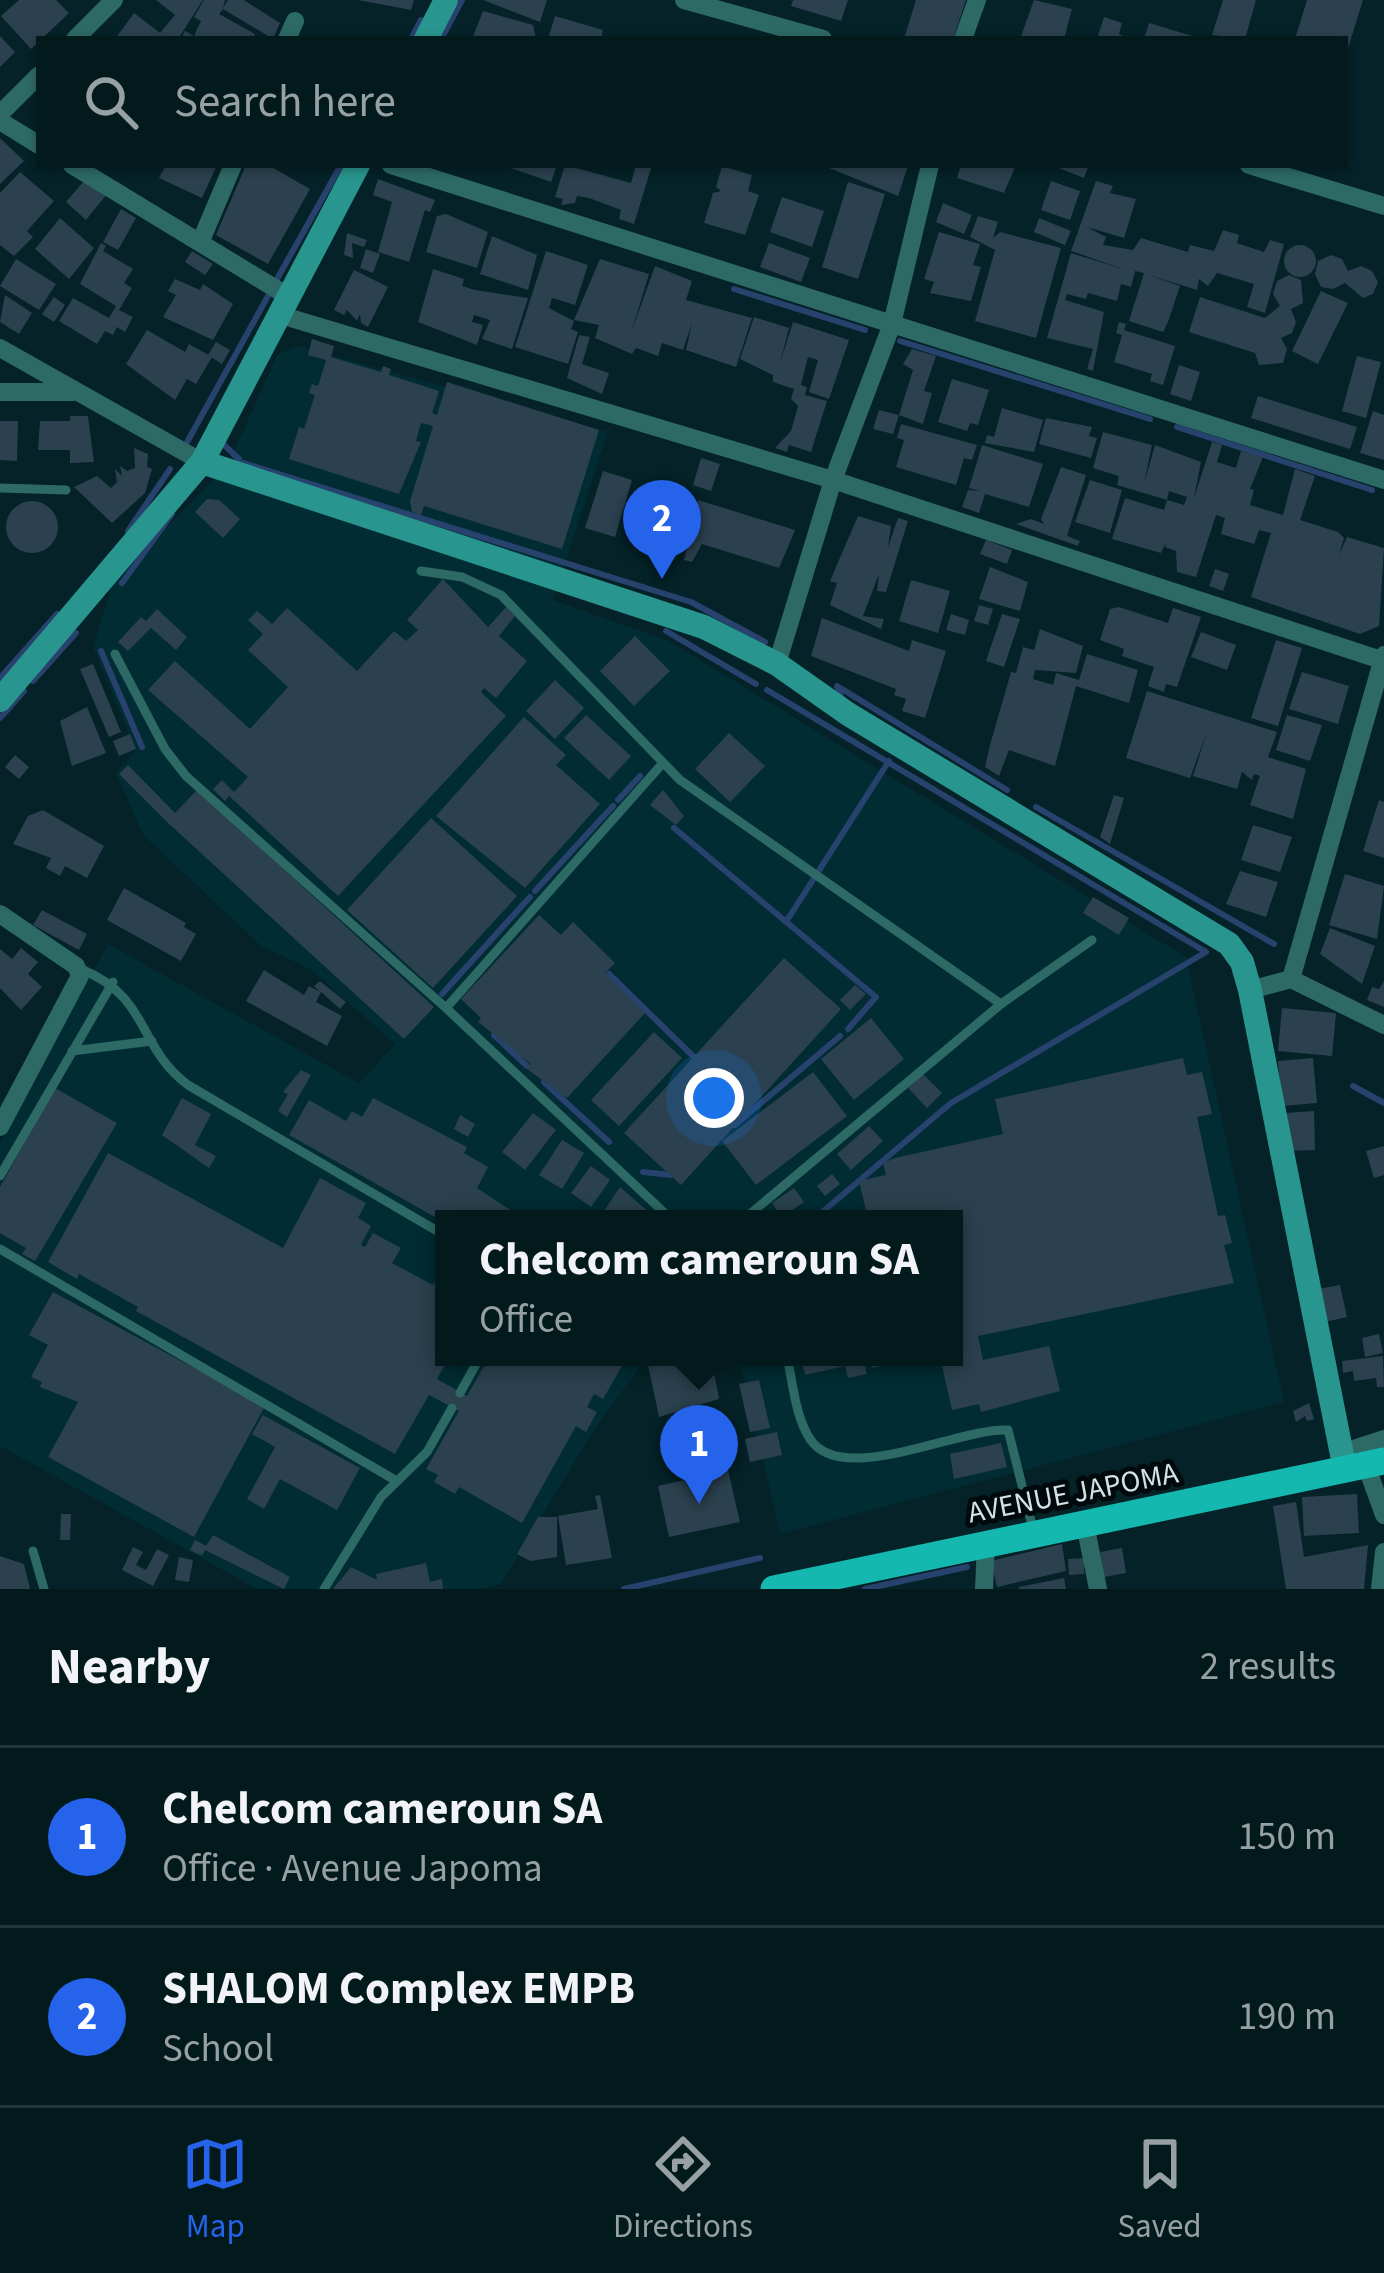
<!DOCTYPE html>
<meta charset="utf-8">
<style>
:root{--surface:#031a1d;--page:#0d2326;--text:#f1f3f6;--muted:#97a1a4;--line:#24383b;--accent:#2563eb}
body{margin:0;font-family:"Source Sans 3",sans-serif;background:var(--page);color:var(--text)}
.you{position:absolute;left:714px;top:1098px;width:42px;height:42px;margin:-30px;border:9px solid #fff;border-radius:50%;background:#1a73e8;box-shadow:0 0 0 18px #1a73e833}
.badge{display:grid;place-items:center;width:78px;height:78px;border-radius:50%;background:var(--accent);color:#fff;font-size:39px;font-weight:700}
.pin{position:absolute;translate:-50% -99px;filter:drop-shadow(0 3px 6px #0008)}
.pin::after{content:'';position:absolute;top:63px;width:42px;height:36px;background:inherit;clip-path:polygon(0 0,100% 0,50% 100%)}
.popup{position:absolute;left:435px;top:1210px;width:528px;height:156px;box-sizing:border-box;display:grid;place-content:center;border-radius:0px;background:var(--surface);filter:drop-shadow(0 3px 9px #0005);font-size:39px;white-space:nowrap;color:var(--muted)}
.popup b{font-size:45px;color:var(--text)}
.popup::after{content:'';position:absolute;left:50%;top:100%;margin-left:-24px;border:24px solid transparent;border-top-color:var(--surface)}
.list{margin:0;padding:0;list-style:none}
h2{display:flex;justify-content:space-between;align-items:center;height:156px;margin:0;padding:0 48px;font-size:51px}
h2 small{font-size:39px;font-weight:400;color:var(--muted)}
.list li{display:grid;grid-template-columns:78px 1fr auto;gap:36px;align-items:center;box-sizing:border-box;height:180px;padding:0 48px;border-top:3px solid var(--line)}
.list b{display:block;font-size:45px;white-space:nowrap}
.list p{margin:0;font-size:39px;white-space:nowrap;color:var(--muted)}
.list em{font-size:39px;font-style:normal;color:var(--muted)}
.icon{flex:none;width:66px;height:66px;fill:none;stroke:currentColor;stroke-width:2;stroke-linecap:round;stroke-linejoin:round}
.map{position:relative;flex:none;width:1384px;height:1589px;overflow:hidden}
.search{position:absolute;background:var(--surface);box-shadow:0 3px 9px #0004;left:36px;right:36px;top:36px;height:132px;display:flex;align-items:center;gap:30px;box-sizing:border-box;padding:0 42px;border-radius:0px;color:var(--muted);font-size:45px}
.sheet{height:516px;background:var(--surface)}
nav{display:flex;justify-content:space-around;align-items:center;box-sizing:border-box;height:168px;border-top:3px solid var(--line);background:var(--surface);font-size:33px;color:var(--muted)}
nav a{display:grid;justify-items:center;gap:6px}
nav .on{color:var(--accent)}
.map>svg:first-child{display:block}
</style>
<div class="map">
<svg width="1384" height="1589" viewBox="0 0 1384 1589">
<rect width="100%" height="100%" fill="#042227"/>
<!-- built -->
<path fill="#012c33" d="M298 346 608 432 553 600 669 641 1186 957 1284 1402 780 1534 739 1357H954V1219H444V1357H647L594 1430 501 1584 479 1589H257L0 1446V1142L108 944 359 1083 395 1044 310 969 261 946 143 835 116 773 136 750 93 647 113 582 228 465 277 355Z"/>
<g fill="none" stroke-linecap="round" stroke-linejoin="round">
<!-- stream -->
<path stroke="#27426d" stroke-width="6" d="M411 39 421 20
M441 39 462 0
M277 279 341 165
M734 289 865 330
M900 341 1150 419
M1177 427 1372 490
M186 444 268 296
M223 444 239 459
M240 462 691 602 765 642
M128 531 170 469
M122 583 172 514
M666 631 756 684
M101 651 142 747
M0 678 57 614
M33 681 76 633
M767 690 1206 952 951 1103 814 1219
M842 700 837 686 1007 790
M0 718 24 691
M618 800 640 776
M1036 807 1274 944
M674 828 876 997 848 1029
M535 891 613 806
M786 922 889 761
M609 974 696 1059
M442 994 530 897
M494 1035 527 1066
M544 1082 609 1142
M1353 1086 1384 1103
M735 1125 840 1036
M643 1172 671 1175
M624 1589 760 1558
M865 1589 967 1567"/>
</g>
<!-- building -->
<path fill="#2b414f" d="M19 0H56L69 13 31 49 1 16Z
M156 0H203L178 39H115L134 13 160 33 175 15Z
M204 0H225L223 8 228 0H244L280 23 273 39 223 9 219 14 255 34 253 39H181L185 31 194 36 201 21 194 17Z
M358 0H414L411 10Z
M483 0H547L540 22Z
M793 0H848L841 21 791 6Z
M916 0H966L953 39H904Z
M1034 0 1072 9 1064 39H1020Z
M1223 0H1256L1245 39 1212 35Z
M1307 0H1363L1346 55 1345 39H1295Z
M483 11 533 25 536 39H472Z
M555 16 603 30 601 39H548Z
M1104 17 1122 23 1119 34 1131 39H1097Z
M1149 23 1199 38V39H1144Z
M0 36 15 52 0 67Z
M0 138 24 161 0 184Z
M166 165H217L202 198 159 178Z
M246 165H268L310 189 268 264 216 235Z
M502 165H557L551 182Z
M565 165 631 183 636 165H652L634 224 619 219 621 210 589 198 577 196 575 203 561 205 563 199 555 197Z
M822 165H904L908 166 898 196Z
M961 165H1016L1004 193 957 178Z
M1051 165H1089L1084 178Z
M722 166 752 175 748 191 759 195 745 235 704 223 713 193 721 191 716 187Z
M20 172 54 201 27 231 33 237 14 256 0 245V193Z
M378 179 435 200 430 212 425 210 409 262 378 252 392 202 373 195Z
M84 181 107 194 86 220 66 202Z
M1051 181 1080 191 1070 220 1041 210Z
M1096 181 1113 186 1110 193 1136 199 1124 238 1087 227 1106 237 1103 245 1133 250 1141 238 1188 252 1190 245 1214 251 1223 230 1239 235 1237 243 1264 252 1270 240 1284 244 1265 313 1247 307 1254 284 1217 273 1208 286 1199 279 1197 290 1149 275 1180 286 1168 322 1163 332 1129 321 1144 273 1135 271 1131 287 1121 284 1117 301 1088 293 1086 299 1067 294 1065 300 1104 312 1093 371 1087 369 1093 349 1047 338 1071 253 1126 270 1071 251Z
M848 182 885 194 858 279 822 267Z
M782 197 824 211 812 247 770 232Z
M943 203 972 215 964 234 936 222Z
M121 209 136 218 118 250 103 242Z
M446 214 488 232 477 268 426 252 437 216Z
M978 216 998 222 993 238 1000 232 1061 248 1036 338 975 321 995 250 970 237Z
M60 218 94 248 69 279 35 249Z
M1039 218 1071 231 1065 245 1034 232Z
M939 232 980 244 973 265 981 267 971 301 930 293 934 282 924 279Z
M347 233 367 240 364 247 352 243 353 258 344 255Z
M492 236 537 255 528 290 480 274Z
M101 243 106 246 103 251 133 269 124 283 132 288 119 310 133 317 125 332 117 327 113 335 105 331 97 344 59 321 73 298 109 318 116 306 80 284Z
M769 243 810 258 801 282 760 267Z
M1284 261a16 16 0 1 1 32 0a16 16 0 1 1-32 0Z
M366 249 380 254 373 273 360 268Z
M192 251 213 264 205 275 185 262Z
M546 251 588 265 575 305 552 298 549 308 574 321 571 329 578 332 568 364 515 347Z
M1331 255 1342 259 1348 271 1361 266 1372 271 1378 282 1373 294 1363 298 1345 283 1333 289 1321 287 1315 274 1318 261Z
M16 259 56 284 39 310 0 286Z
M600 259 649 274 631 333 655 266 692 281 686 300 752 318 736 367 686 350 692 323 683 350 662 343 658 356 636 348 632 354 595 338 599 325 574 320Z
M433 269 464 279 462 286 475 290 528 298 512 349 482 339 490 320 474 315 472 322 483 325 477 345 418 322Z
M354 270 388 287 368 327 361 323 360 314 357 321 347 310 344 315 334 310Z
M1289 275 1301 280 1303 303 1291 309 1296 322 1292 333 1281 338 1287 349 1283 363 1259 365 1255 353 1189 332 1200 297 1265 318 1280 306 1273 294 1277 281Z
M175 279 200 290 203 284 233 304 213 340 163 317 176 295 168 291Z
M1321 291 1348 303 1318 364 1292 351Z
M5 295 32 313 19 334 0 322Z
M54 297 65 305 54 322 42 314Z
M754 317 789 328 780 363 793 322 849 340 829 399 809 392 818 360 808 357 801 385 807 387 805 395 827 401 811 452 789 445 787 452 775 448 791 431 798 406 791 399 794 389 773 382V375L740 359Z
M1119 322 1126 324 1124 330 1175 346 1163 385 1150 381 1152 374 1114 362 1122 335 1116 333Z
M147 330 185 352 189 344 212 357 196 384 187 379 175 400 126 364Z
M579 335 590 337 582 364 609 373 602 394 567 378Z
M312 339 334 346 331 357 381 372 383 366 391 369 389 375 439 391 432 413 437 415 447 382 599 430 562 549 424 506 421 515 412 512 410 501 433 426 421 423 416 441 421 442 399 494 289 459 299 427 304 429 315 395 309 393 312 384 318 386 326 360 308 355Z
M216 342 230 350 222 364 208 355Z
M912 349 936 356 924 391 932 393 923 424 899 415 913 370 903 364Z
M1357 356 1381 362 1366 418 1342 411Z
M1179 365 1200 372 1191 401 1170 394Z
M952 379 989 390 978 425 970 423 967 431 938 422Z
M1258 396 1357 427 1350 449 1251 418Z
M1002 408 1043 420 1034 452 985 443 987 435 994 437Z
M879 410 899 415 893 434 873 429Z
M1373 411 1384 415V460L1360 453Z
M70 416H88L94 462 70 463V450H38L40 421H70Z
M1046 418 1092 427 1089 436 1097 438 1091 458 1039 444Z
M0 421H18L17 461 0 460Z
M901 424 977 445 972 460 964 458 956 485 896 467 904 440 897 438Z
M1103 432 1152 445 1144 484 1155 445 1201 462 1194 498 1212 442 1222 445 1217 462 1236 468 1241 451 1263 457 1250 489 1254 490 1250 505 1283 515 1295 469 1315 476 1300 520 1338 532 1344 538 1339 555 1347 537 1384 548 1379 626 1360 634 1251 597 1271 533 1259 530 1254 544 1221 534 1225 518 1216 515 1196 577 1177 572 1176 551 1165 547 1166 542 1161 553 1112 539 1125 498 1164 510 1167 500 1184 505 1187 497 1169 491 1167 500 1117 485 1119 476 1093 468Z
M982 445 1043 464 1029 507 985 494 979 513 962 507 968 490 980 491 969 488Z
M134 448 148 454 147 467 152 469 145 493 112 523 74 487 97 476 111 488 117 482 115 469 122 476 120 466 127 471 135 468Z
M701 458 720 464 711 491 693 485Z
M1061 467 1086 475 1067 536 1080 541 1078 546 1016 524 1031 519 1044 524 1041 519Z
M603 471 632 480 615 537 585 528Z
M1090 480 1122 490 1110 533 1075 522Z
M207 499 219 500 240 519 223 538 195 512Z
M698 500 795 530 779 568 702 544 692 562 684 560Z
M6 527a26 26 0 1 1 52 0a26 26 0 1 1-52 0Z
M858 516 891 526 888 547 898 518 908 521 886 592 877 591 879 574 863 616 884 619 881 629 830 605 837 583 830 581Z
M986 540 1012 550 1007 564 980 554Z
M990 567 1028 582 1020 611 979 599Z
M1215 569 1229 574 1223 591 1209 586Z
M443 579 488 627 506 607 515 616 499 636 527 661 496 698 484 688 481 692 506 716 338 896 229 796 225 801 213 789 222 780 234 792 248 777 148 690 175 661 250 729 288 687 248 650 263 634 248 620 257 611 272 624 287 608 357 671 394 631 406 641 418 630 407 620Z
M911 580 950 591 938 633 899 621Z
M979 605 993 609 988 625 974 621Z
M1119 607 1168 623 1173 608 1201 617 1177 687 1166 684 1164 692 1148 686 1154 667 1122 656 1124 649 1100 640 1110 609Z
M157 609 187 637 176 650 151 628 128 651 118 642 141 617 146 621Z
M951 614 969 620 965 635 946 630Z
M1002 614 1020 619 1004 667 986 661Z
M822 618 909 651 912 640 946 651 925 718 902 711 906 699 894 695 896 689 811 656Z
M1040 629 1083 646 1076 673 1035 670 1033 679 1053 685 1056 673 1079 680 1087 654 1138 670 1129 703 1076 686 1055 766 1009 750 999 776 985 767 990 745 1011 672 1016 673 1023 647 1034 650Z
M1201 632 1236 645 1227 670 1191 657Z
M635 636 670 671 634 706 600 671Z
M1276 640 1302 648 1278 726 1251 718Z
M93 664 121 732 109 737 80 669Z
M1302 672 1349 686 1338 724 1289 709Z
M555 680 584 708 555 739 526 711Z
M1147 691 1277 732 1268 757 1306 769 1293 819 1250 805 1260 776 1254 774 1252 780 1242 772 1237 789 1193 776 1207 732 1190 778 1126 758Z
M87 707 106 753 72 766 60 721Z
M586 715 631 756 609 780 564 738Z
M1287 715 1322 725 1310 761 1276 750Z
M524 717 566 755 556 765 600 804 525 888 436 816Z
M729 733 765 766 730 802 695 769Z
M130 734 136 749 119 756 113 741Z
M15 755 29 767 19 779 5 767Z
M128 765 175 813 197 790 434 1007 404 1039 167 822 119 774Z
M663 790 684 816 676 825 650 805Z
M1114 795 1124 798 1110 844 1100 837Z
M1379 800 1384 802V858L1363 851Z
M43 810 104 846 87 878 65 866 60 876 46 868 51 858 13 844 28 816Z
M431 818 517 896 433 988 347 910Z
M1253 825 1292 837 1280 872 1241 860Z
M1240 871 1278 882 1266 917 1226 904Z
M1345 874 1384 886 1377 939 1329 925Z
M124 888 186 923 184 927 196 934 181 961 107 920Z
M1093 897 1129 918 1119 935 1083 913Z
M42 910 87 934 79 950 33 925Z
M539 915 561 935 573 922 615 963 605 973 645 1013 567 1098 527 1069 531 1064 478 1022 481 1018 461 999Z
M1330 928 1375 946 1362 984 1320 954Z
M21 948 38 962 28 974 42 987 21 1010 0 988V949L12 959Z
M784 958 841 1009 681 1185 624 1133Z
M264 970 304 995 309 986 320 992 314 986 320 981 346 1002 340 1009 321 992 316 1002 342 1016 327 1046 246 1001Z
M1384 981V1007L1367 1000 1372 987 1379 989Z
M855 985 866 994 850 1010 840 1000Z
M1282 1008 1336 1013 1332 1056 1278 1051Z
M871 1018 904 1059 854 1100 821 1059Z
M654 1032 682 1058 619 1126 591 1100Z
M1183 1058 1187 1075 1202 1072 1212 1114 1197 1117 1218 1216 1225 1215 1232 1243 1224 1245 1234 1283 978 1336 983 1360 1049 1346 1060 1391 981 1412 979 1404 952 1410 940 1357H954V1219H868L859 1181 886 1175 883 1163 895 1158 1003 1134 995 1099Z
M1313 1058 1317 1103 1282 1106 1278 1061Z
M301 1070 311 1075 287 1117 278 1111 288 1094 283 1092Z
M813 1072 847 1116 756 1185 722 1141Z
M923 1074 942 1093 927 1108 908 1088Z
M55 1088 117 1123 35 1261 22 1254 26 1248 0 1233V1187Z
M182 1098 211 1114 195 1145 216 1156 209 1168 162 1135Z
M373 1098 467 1147 464 1153 488 1167 477 1188 524 1219 444 1222 289 1135 309 1100 346 1121 352 1111 362 1117Z
M1314 1111 1315 1150 1287 1151 1286 1113Z
M533 1113 556 1130 525 1170 502 1152Z
M460 1115 475 1124 468 1137 454 1129Z
M869 1126 883 1141 851 1170 837 1154Z
M562 1140 584 1153 562 1189 539 1175Z
M1384 1146V1175L1374 1178 1366 1151Z
M108 1153 283 1248 320 1178 366 1203 358 1218 371 1226 361 1245 365 1247 373 1233 401 1248 392 1263 433 1285 444 1266V1357H449L437 1379 467 1396 489 1357H627L603 1399 594 1394 587 1407 597 1412 586 1432 576 1426 522 1523 459 1487 455 1494 434 1482 438 1475 426 1469 459 1411 429 1395 395 1454 136 1311 138 1307 79 1274 77 1279 48 1262Z
M591 1166 610 1180 591 1207 571 1193Z
M832 1174 840 1184 825 1196 817 1186Z
M620 1187 657 1219H619L604 1211Z
M794 1188 804 1202 782 1217 772 1203Z
M1340 1285 1347 1317 1325 1322 1318 1289Z
M53 1292 265 1406 194 1537 48 1457 78 1402 40 1387 42 1382 31 1377 48 1345 29 1335Z
M1379 1334 1383 1353 1365 1357 1362 1338Z
M1383 1356 1384 1387H1377L1376 1378 1354 1381 1353 1371 1343 1373 1342 1361Z
M662 1357 664 1364 711 1357 719 1399 659 1417 647 1360Z
M801 1357H911V1359L872 1368 871 1361 864 1362 867 1374 848 1378 845 1366 805 1375Z
M759 1380 770 1428 750 1432 739 1384Z
M1309 1403 1314 1419 1307 1421 1305 1416 1296 1422 1293 1411Z
M263 1415 360 1468 337 1510 280 1479 264 1509 247 1499 275 1447 252 1434Z
M777 1432 782 1455 750 1462 745 1439Z
M1001 1443 1007 1467 954 1479 950 1454Z
M728 1470 740 1522 669 1537 658 1486Z
M1357 1494 1359 1533 1304 1536 1302 1497Z
M600 1495 612 1558 566 1565 558 1516 598 1509 595 1496Z
M1296 1502 1304 1557 1368 1545 1364 1589H1286L1273 1506Z
M61 1514H71L70 1540H60Z
M538 1517H557V1557L530 1561 517 1554Z
M213 1535 290 1577 284 1589 205 1550 202 1556 190 1550 195 1540 206 1546Z
M1062 1544 1066 1571 997 1587 991 1561Z
M133 1547 143 1552 136 1565 146 1570 157 1549 169 1555 153 1586 122 1570Z
M1122 1548 1126 1573 1104 1577 1100 1552Z
M0 1556 24 1564 30 1589H0Z
M179 1557 193 1560 189 1582 175 1580Z
M1084 1558V1574L1069 1575 1068 1559Z
M426 1563 430 1582 442 1579 443 1589H333L351 1567 377 1580 376 1574Z
M1064 1578 1066 1589H1019V1587Z"/>
<g fill="none" stroke-linecap="round" stroke-linejoin="round">
<!-- lane -->
<path stroke="#2d6a65" stroke-width="9" d="M0 488 66 490
M421 571 462 577 501 595 680 780 1001 1004
M115 654 165 749 186 776 446 1008 671 1219
M81 969C151 998 136 1046 188 1085L444 1235
M446 1008 662 764
M72 1051 152 1041
M0 1176 113 982
M744 1219 1001 1004 1092 940
M0 1249 395 1480
M787 1357C793 1383 795 1416 810 1439 842 1488 960 1427 1008 1430L1033 1529
M460 1393 480 1357
M33 1551 44 1589
M324 1589 381 1497 427 1452 452 1408"/>
<!-- street -->
<path stroke="#2d6a65" stroke-width="18" d="M684 0 823 39
M75 39 114 0
M287 39 295 21
M963 39 977 0
M0 114 39 75
M0 121 39 145
M72 165 286 295
M391 165 1384 480
M1249 165 1384 206
M200 243 233 165
M277 314 833 480 1384 661
M0 348 202 462
M0 392H73
M777 664 833 480 892 324 930 165
M0 914 76 966 80 976 0 1127
M1291 979 1384 1025
M1250 990 1291 979 1384 655
M1341 1453 1384 1439
M1366 1465 1384 1515
M1085 1524 1098 1589
M984 1589 986 1543
M1380 1589 1384 1552"/>
<!-- secondary -->
<path stroke="#28968e" stroke-width="24" d="M426 39 446 0
M202 462 704 627 777 664 848 714 1229 944 1242 962 1250 990 1345 1470
M0 700 202 462 358 165"/>
<!-- primary -->
<path stroke="#15b8ae" stroke-width="27" d="M774 1589 1384 1461"/>
</g>
<g text-anchor="middle" dominant-baseline="central" stroke-width="10" stroke-linejoin="round" paint-order="stroke">
<!-- street labels -->
<g font-size="30" fill="#d2e2e6" stroke="#01090c">
<text transform="translate(1073 1493) rotate(-11)">AVENUE JAPOMA</text>
</g>
</g>
</svg>
<div class="you"></div>
<div class="pin badge" style="left:699px;top:1504px">1</div>
<div class="popup"><b>Chelcom cameroun SA</b>Office</div>
<div class="pin badge" style="left:662px;top:579px">2</div>
<div class="search"><svg class="icon" aria-label="search" viewBox="0 0 24 24"><circle cx="10" cy="10" r="6"/><path d="M15 15l6 6"/></svg>Search here</div>
</div>
<section class="sheet">
<h2>Nearby<small>2 results</small></h2>
<ul class="list">
<li><span class="badge">1</span><div><b>Chelcom cameroun SA</b><p>Office · Avenue Japoma</p></div><em>150 m</em></li>
<li><span class="badge">2</span><div><b>SHALOM Complex EMPB</b><p>School</p></div><em>190 m</em></li>
</ul>
</section>
<nav>
<a class="on"><svg class="icon" aria-label="map" viewBox="0 0 24 24"><path d="M3 6l6-2 6 2 6-2v14l-6 2-6-2-6 2zM9 4v14M15 6v14"/></svg>Map</a>
<a><svg class="icon" aria-label="directions" viewBox="0 0 24 24"><path d="M12 3l9 9-9 9-9-9zM9 14v-3h6M13 9l2 2-2 2"/></svg>Directions</a>
<a><svg class="icon" aria-label="saved" viewBox="0 0 24 24"><path d="M7 4h10v16l-5-4-5 4z"/></svg>Saved</a>
</nav>
